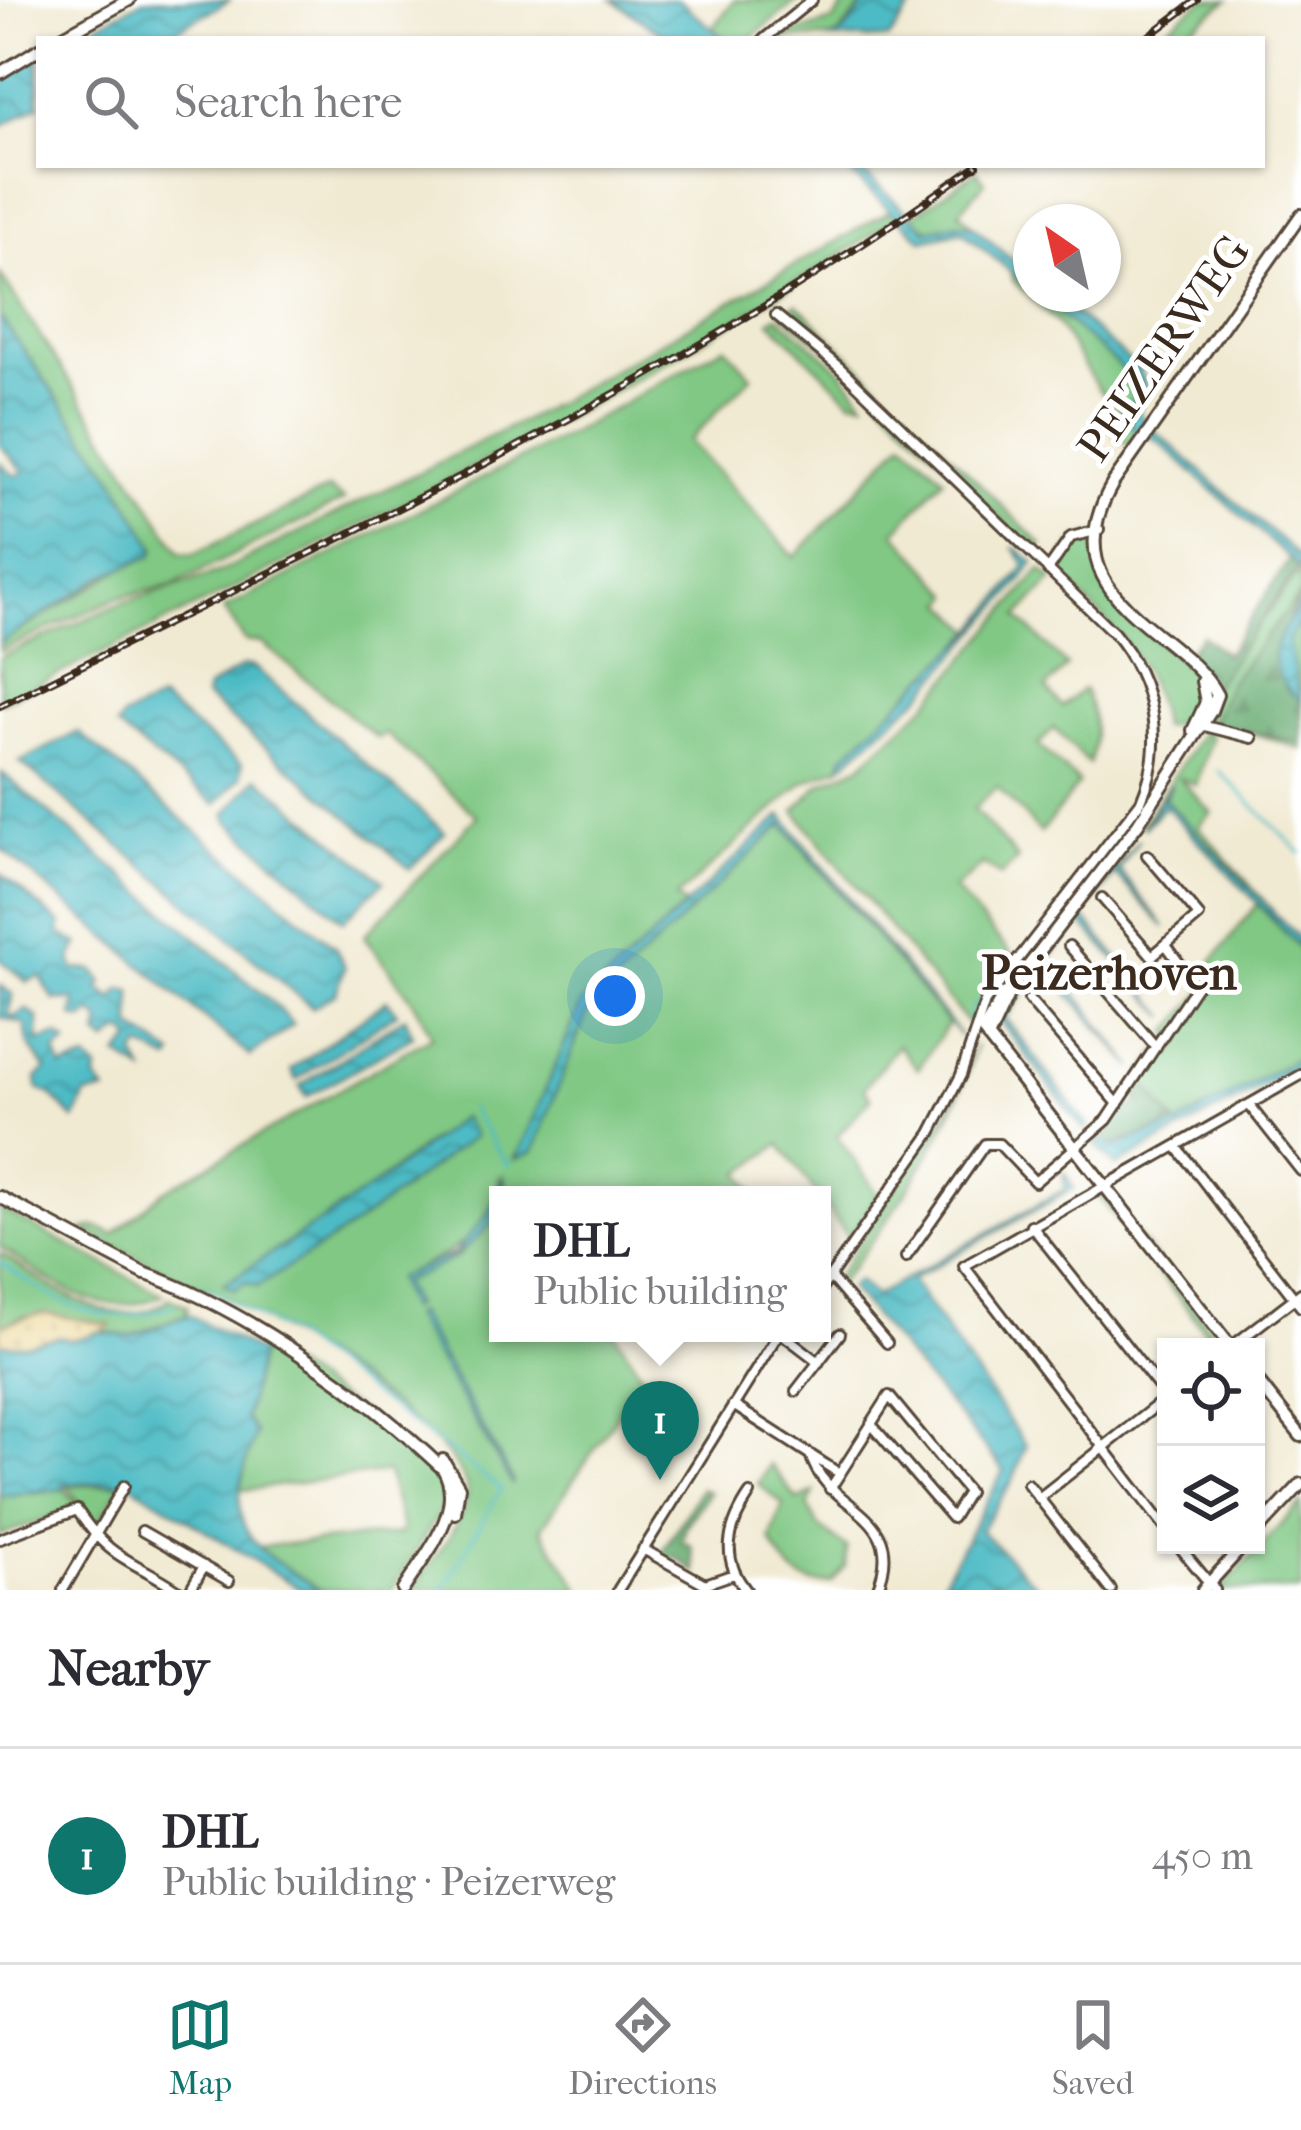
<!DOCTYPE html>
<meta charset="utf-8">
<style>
:root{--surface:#fff;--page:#f7f7f7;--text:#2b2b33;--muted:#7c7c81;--line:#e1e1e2;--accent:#0f766e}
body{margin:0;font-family:"IM FELL French Canon",serif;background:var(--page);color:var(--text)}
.controls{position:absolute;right:36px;bottom:36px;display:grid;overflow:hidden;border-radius:0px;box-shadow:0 3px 9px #0004}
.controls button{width:108px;height:108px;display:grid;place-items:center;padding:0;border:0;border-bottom:3px solid var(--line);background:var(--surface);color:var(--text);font:60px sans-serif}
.compass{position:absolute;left:1013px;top:204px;width:108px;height:108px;border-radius:50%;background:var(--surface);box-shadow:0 3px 9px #0004;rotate:326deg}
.you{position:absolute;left:615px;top:996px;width:42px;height:42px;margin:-30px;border:9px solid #fff;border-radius:50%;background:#1a73e8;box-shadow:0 0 0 18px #1a73e833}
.badge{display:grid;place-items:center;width:78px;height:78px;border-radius:50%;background:var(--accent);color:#fff;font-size:39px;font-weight:700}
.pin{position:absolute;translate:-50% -99px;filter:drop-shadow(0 3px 6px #0008)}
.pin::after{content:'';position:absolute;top:63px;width:42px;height:36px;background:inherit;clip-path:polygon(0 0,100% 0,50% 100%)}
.popup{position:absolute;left:489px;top:1186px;width:342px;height:156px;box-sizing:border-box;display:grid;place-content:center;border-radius:0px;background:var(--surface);filter:drop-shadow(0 3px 9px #0005);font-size:39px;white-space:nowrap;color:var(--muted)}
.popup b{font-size:45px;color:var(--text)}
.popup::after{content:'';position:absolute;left:50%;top:100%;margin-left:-24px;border:24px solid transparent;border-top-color:var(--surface)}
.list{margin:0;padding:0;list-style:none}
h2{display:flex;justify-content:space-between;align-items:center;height:156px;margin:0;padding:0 48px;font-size:51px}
h2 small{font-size:39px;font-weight:400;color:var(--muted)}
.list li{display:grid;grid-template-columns:78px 1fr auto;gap:36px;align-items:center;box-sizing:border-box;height:216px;padding:0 48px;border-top:3px solid var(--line)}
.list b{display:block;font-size:45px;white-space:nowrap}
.list p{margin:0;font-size:39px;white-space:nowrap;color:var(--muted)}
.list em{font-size:39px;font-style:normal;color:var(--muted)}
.icon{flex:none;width:66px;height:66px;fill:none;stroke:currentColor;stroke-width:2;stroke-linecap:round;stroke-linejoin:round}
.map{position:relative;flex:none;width:1301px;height:1590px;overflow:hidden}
.search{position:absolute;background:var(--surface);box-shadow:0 3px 9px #0004;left:36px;right:36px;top:36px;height:132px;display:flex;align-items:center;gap:30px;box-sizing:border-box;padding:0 42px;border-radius:0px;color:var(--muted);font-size:45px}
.sheet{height:372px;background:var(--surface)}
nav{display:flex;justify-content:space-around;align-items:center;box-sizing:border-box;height:168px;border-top:3px solid var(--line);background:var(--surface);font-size:33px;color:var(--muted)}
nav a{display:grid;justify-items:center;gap:6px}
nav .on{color:var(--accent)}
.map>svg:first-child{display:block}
</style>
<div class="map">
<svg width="1301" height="1590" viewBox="0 0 1301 1590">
<defs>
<pattern id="forest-firs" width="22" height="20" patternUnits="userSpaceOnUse" patternTransform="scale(3)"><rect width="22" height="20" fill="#68ac72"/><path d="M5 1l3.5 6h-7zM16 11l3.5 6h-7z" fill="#578c5d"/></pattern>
<pattern id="sand-dots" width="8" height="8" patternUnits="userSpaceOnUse" patternTransform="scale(3)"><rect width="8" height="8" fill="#eeda9e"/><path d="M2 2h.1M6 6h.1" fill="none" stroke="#cdbb88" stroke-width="1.8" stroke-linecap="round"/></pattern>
<pattern id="water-waves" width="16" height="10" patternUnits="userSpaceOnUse" patternTransform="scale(3)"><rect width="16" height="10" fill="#4dbbc5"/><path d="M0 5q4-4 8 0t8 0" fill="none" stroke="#41989f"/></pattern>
</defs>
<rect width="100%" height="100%" fill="#fff"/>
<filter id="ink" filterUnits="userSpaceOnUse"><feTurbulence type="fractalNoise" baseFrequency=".00833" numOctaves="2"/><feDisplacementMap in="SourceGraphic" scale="24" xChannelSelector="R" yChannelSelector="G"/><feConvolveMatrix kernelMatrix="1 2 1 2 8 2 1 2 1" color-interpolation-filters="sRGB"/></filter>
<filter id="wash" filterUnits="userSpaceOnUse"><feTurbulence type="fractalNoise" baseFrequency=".004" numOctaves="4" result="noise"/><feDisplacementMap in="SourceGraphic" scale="48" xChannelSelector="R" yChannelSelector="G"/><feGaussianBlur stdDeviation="2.7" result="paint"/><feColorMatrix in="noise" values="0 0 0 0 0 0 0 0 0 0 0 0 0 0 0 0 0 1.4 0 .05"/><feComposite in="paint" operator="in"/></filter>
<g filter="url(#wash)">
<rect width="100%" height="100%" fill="#f1ead3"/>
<!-- green -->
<path fill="#80c884" stroke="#5e7951" stroke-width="3" fill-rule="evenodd" d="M734 0H798L750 39H724L713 28Z
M848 0H868L836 38 775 39 834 21Z
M1203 0H1228L1183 34 1152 39Z
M977 171 985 182 959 212 973 226 958 223 934 232 909 218Z
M891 210 901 215C618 408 307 551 0 703V657L120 604 220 572 534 415Z
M1009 270 1132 376C1139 393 1126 407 1130 424L1141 428 1129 445 1115 435 1126 416 1099 390 1056 322 1014 282Z
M0 274 181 553 194 554 329 489 344 500 173 585 117 598 0 651V643L155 548 112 475 0 317Z
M797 304 1042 545 1035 552 835 354 782 313Z
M777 316 840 369 864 401 851 400 770 321Z
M725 346 752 376 689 441 795 557 904 440 944 478 895 532 952 595 946 603 974 631 843 757 841 766 804 782 676 898 686 905 582 1003 523 1148 515 1156 533 1152 589 1007 782 824 948 1023 918 1069 898 1045 864 1088 871 1098 837 1136 878 1194 849 1238 780 1144 741 1173 756 1195H503L505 1181 500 1177C492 1238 443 1255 396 1279L413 1306 402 1282 458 1257 498 1209V1333H615L643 1376 541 1529 581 1590H413C427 1566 466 1521 467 1495 470 1437 260 1316 208 1288L203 1290 83 1230 96 1227 114 1234 164 1191 432 1036 414 1002 364 936 477 816 386 734 377 738 262 643 245 641 224 609 573 432ZM434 1138 405 1189 253 1283 225 1284 371 1188ZM416 1313 513 1481 512 1483 413 1316Z
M1093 535C1109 636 1158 623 1207 692L1301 569V749L1205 717 1161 727C1154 660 1104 618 1058 575L1056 567 1076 540Z
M1041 570 1053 580 1018 617 1067 666 1046 688 1062 707 1083 689C1094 711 1098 740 1089 764L1054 728 1038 745 1079 783 1041 833 997 787 974 809 1018 859 1001 876 983 864 954 889 1014 957 969 1025 795 811 821 783 860 766 926 705Z
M1203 731 1211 737 1196 785 1178 777 1212 813 1198 826 1273 911 1165 800 1171 786 1140 827Z
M1257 904 1301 949V1056L1177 1125 1139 1078 1157 1052 1162 1058 1179 1045 1169 1032 1206 988 1199 979Z
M976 1045C953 1130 895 1214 840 1282L837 1276 947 1112Z
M1101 1190 1220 1340 1216 1345 1096 1193Z
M0 1209 163 1295C100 1325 50 1280 0 1247Z
M0 1253C40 1280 120 1342 170 1298L187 1306V1314L130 1336 105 1332 109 1324 24 1316 1 1325Z
M267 1351 376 1422 443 1481 441 1510 392 1590H320L254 1547 399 1534 402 1528 387 1472 236 1491 255 1433 245 1418 260 1353Z
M770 1464 797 1500 814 1492 808 1505 818 1526 847 1548 846 1566 832 1582C800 1590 784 1564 770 1540L783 1504 758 1484Z
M122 1484 95 1527 68 1486Z
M65 1489 79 1508 0 1535V1496Z
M1301 1503V1590H1223L1222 1588Z"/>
<!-- forest -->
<path fill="url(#forest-firs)" stroke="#526b48" stroke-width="3" d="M1290 559 1298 567 1215 685 1185 655 1202 635 1226 655Z
M1301 593 1287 623 1285 687 1301 702V743L1212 723 1229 683Z
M1139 1078 1177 1125 1108 1146 1103 1143C1113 1118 1121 1116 1139 1101L1131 1090Z
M701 1488 709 1492 686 1526 682 1542 692 1546 696 1573 674 1556 669 1561 660 1556Z"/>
<!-- sand -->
<path fill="url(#sand-dots)" stroke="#94825e" stroke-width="3" d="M42 1313 111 1325C98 1339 22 1348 0 1344V1325Z"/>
<!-- water -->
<path fill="url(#water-waves)" stroke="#447272" stroke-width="3" d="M143 0H231L160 39H71Z
M612 0H679L724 39H670Z
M868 0H917L889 39H831L845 31Z
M39 57V105L0 127V79Z
M842 165H855L927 230 958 223 973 226 1031 276V289L962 231 922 240Z
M1036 294H1052L1140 370 1146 387 1139 412 1145 422 1301 559V569L1156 440 1132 428V377Z
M0 317 112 475 155 548 152 556 103 576 0 643V463L15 476 24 472 0 445Z
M1013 546 1034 562 1023 579 921 696 841 766 843 757 974 631 1026 566Z
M1301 603V617L1288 640 1301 702C1259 664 1273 644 1301 603Z
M243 666H253L445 832 410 869 205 697 207 689Z
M160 700 242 764 241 777 216 804 117 727 123 718Z
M78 732 335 947 345 967 336 993 312 1008 20 762Z
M2 773 279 1008 293 1025 250 1056 0 848Z
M257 777 384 881 343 921 227 820V812Z
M1171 784 1165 800 1301 940V949L1165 806 1143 829Z
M782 815 961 1036 783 824 589 1007 533 1152 516 1159 582 1003Z
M1139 839 1119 870 1165 927 1115 874 1082 915 1167 1017 1079 920 1049 959 1134 1068 1044 966 1005 1018 1089 1127 1084 1130 1000 1021 1009 1002Z
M0 873 61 924 60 933 79 944 71 958 74 969 94 970 103 982 99 988 112 999 121 989 132 991V1027L174 1055 170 1061 142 1047 135 1055 144 1072 118 1056 132 1040 128 1034 120 1032 107 1043 98 1036 101 1021 92 1013 84 1020 73 1017 75 1000H54L40 976 27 982 0 960Z
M0 985 13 995 8 1013 14 1017 27 1009 38 1018V1042L57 1036 67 1043 56 1052 62 1068 87 1060 97 1069 96 1079 106 1092 86 1095 75 1120 51 1095 38 1089 37 1078 46 1070 28 1043 25 1024 0 1017Z
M387 1000 397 1013 296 1080 291 1070Z
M405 1017 413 1036 306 1097 300 1086Z
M1301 1056V1065L1116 1166 1094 1143 1099 1139 1113 1147 1177 1125Z
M462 1117 474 1136 355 1225 257 1287 245 1282 234 1290 224 1284 371 1188Z
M1063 1171 1074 1188 911 1280 1026 1446 1012 1483 980 1530 1041 1590H1007L995 1580 988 1590H938L1004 1470 849 1288 857 1281 875 1296 1065 1189Z
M504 1176C511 1227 447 1266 402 1282L413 1306 408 1309 396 1279 455 1253 489 1213Z
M417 1313 513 1481 512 1484 412 1316Z
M190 1315 260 1353 245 1418 255 1433C224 1527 238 1539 320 1590H302L129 1483 64 1484 65 1489 0 1496V1344L26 1345 58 1337 72 1341 97 1332 130 1336Z"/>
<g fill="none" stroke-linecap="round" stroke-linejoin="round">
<!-- stream -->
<path stroke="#4dbbc5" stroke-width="3" d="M1219 771 1301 853
M968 1021 975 1003
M470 1108 506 1162
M506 1166 509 1161
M0 1262C55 1303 104 1332 174 1305
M206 1287 291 1335 501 1489 443 1590"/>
</g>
</g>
<g filter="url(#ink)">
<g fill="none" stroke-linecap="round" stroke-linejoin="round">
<defs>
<path id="street" d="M764 39 812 0
M776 315 839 367 1114 633C1154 681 1166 744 1141 801L985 1002 961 1075 931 1133 822 1288
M1048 570 1071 537 1099 530
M1201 725 1252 738
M1102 898 1152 956 1199 916 1147 855
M1069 946 1156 1047
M1029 1000 1118 1104
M1249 1105 1301 1171
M1176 1146 1301 1307
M1031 1225 1166 1396
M906 1257 985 1144H999L1035 1182 1107 1120 1196 986 1166 945
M831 1278 887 1343
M781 1333 819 1362
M1231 1347 1301 1293
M796 1391 840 1334
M889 1396 968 1492 952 1518 871 1424Z
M733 1405 834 1470
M810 1454C826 1512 910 1511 877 1590
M1028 1484 1111 1590
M830 1489 871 1425
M1039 1498 1166 1398
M1256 1513 1264 1523
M1166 1529 964 1266 1301 1075
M142 1531 229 1581
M0 1539 77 1510C112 1562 128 1557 178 1590
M1178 1545 1215 1590
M643 1549 705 1584 734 1574
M63 1590 124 1486
M190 1590 204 1566
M618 1590 779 1333
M746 1590C720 1558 728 1526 750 1494"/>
<path id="secondary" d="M58 39 129 0
M0 73 39 49
M1193 730 1206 702 1202 681
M1005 993 983 1031 1231 1347
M988 1038 1012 987 1138 824 1211 711 1217 695C1183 628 1045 600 1113 483L1301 215
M0 1197 145 1274
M141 1272C247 1309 362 1392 443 1469 467 1509 424 1556 403 1590
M1256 1379 1301 1436
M443 1460 459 1487 455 1513
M1256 1532 1301 1484
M1203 1590 1244 1545"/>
</defs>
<!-- street casing -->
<use href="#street" stroke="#564739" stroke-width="14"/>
<!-- secondary casing -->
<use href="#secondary" stroke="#564739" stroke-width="16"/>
<!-- street -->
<use href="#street" stroke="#fff" stroke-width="8"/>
<!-- secondary -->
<use href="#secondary" stroke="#fff" stroke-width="10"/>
<defs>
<path id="rail" d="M1145 39 1197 0
M0 706C334 540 674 385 977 165"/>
</defs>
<!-- rail casing -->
<use href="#rail" stroke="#3b2a1e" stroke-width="8"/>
<!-- rail -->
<use href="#rail" stroke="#fff" stroke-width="3" stroke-dasharray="9" stroke-linecap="butt"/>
</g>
</g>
<g text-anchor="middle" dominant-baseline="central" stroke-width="10" stroke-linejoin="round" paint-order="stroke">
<!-- street labels -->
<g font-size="45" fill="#3b2a1e" stroke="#fff">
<text transform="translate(1164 349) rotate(-55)">PEIZERWEG</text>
</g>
<!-- neighbourhood labels -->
<g font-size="48" font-weight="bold" fill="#3b2a1e" stroke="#fff">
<text x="1109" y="973">Peizerhoven</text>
</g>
</g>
</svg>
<div class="controls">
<button><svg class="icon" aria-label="locate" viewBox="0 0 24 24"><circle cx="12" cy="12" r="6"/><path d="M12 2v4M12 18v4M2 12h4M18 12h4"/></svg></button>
<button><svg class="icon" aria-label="layers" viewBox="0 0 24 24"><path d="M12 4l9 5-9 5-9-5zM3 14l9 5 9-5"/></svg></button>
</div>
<svg class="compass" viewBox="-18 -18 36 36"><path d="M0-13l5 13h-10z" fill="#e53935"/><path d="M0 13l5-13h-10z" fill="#7c7c81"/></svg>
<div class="you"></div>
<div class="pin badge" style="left:660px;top:1480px">1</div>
<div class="popup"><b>DHL</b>Public building</div>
<div class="search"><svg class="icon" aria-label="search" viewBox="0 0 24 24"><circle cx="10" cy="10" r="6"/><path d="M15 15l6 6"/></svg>Search here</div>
</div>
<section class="sheet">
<h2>Nearby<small></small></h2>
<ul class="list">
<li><span class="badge">1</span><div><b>DHL</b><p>Public building · Peizerweg</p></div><em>450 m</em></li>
</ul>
</section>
<nav>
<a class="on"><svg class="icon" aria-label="map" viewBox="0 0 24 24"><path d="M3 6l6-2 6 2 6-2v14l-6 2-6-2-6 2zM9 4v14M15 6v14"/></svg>Map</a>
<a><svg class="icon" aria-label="directions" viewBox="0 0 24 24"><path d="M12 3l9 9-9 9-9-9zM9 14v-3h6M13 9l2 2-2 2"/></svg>Directions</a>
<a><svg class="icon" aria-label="saved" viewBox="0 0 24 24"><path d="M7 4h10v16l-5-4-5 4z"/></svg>Saved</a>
</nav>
